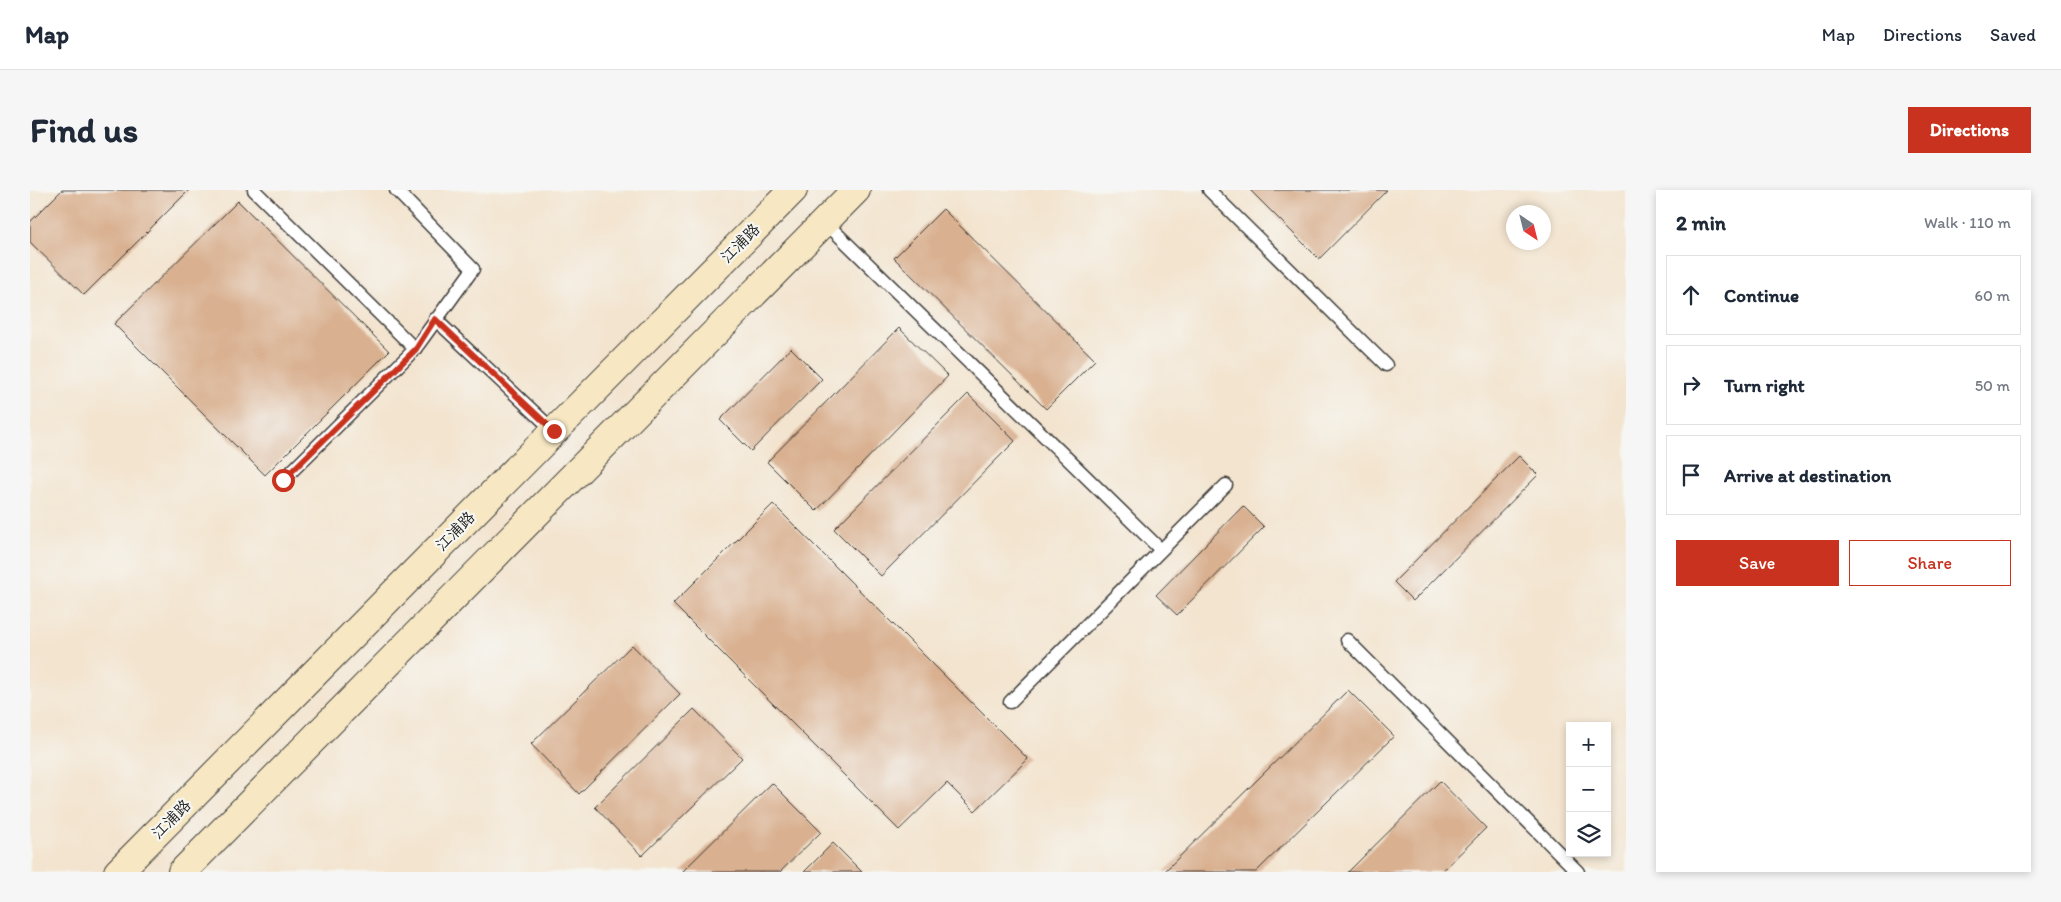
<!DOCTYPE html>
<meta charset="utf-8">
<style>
:root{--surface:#fff;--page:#f6f6f7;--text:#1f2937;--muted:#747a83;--line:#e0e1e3;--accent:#c8321e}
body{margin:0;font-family:Itim,"LXGW WenKai TC",sans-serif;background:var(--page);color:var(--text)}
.controls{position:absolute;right:15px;bottom:15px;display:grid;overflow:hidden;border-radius:0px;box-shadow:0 2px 8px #0003}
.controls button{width:45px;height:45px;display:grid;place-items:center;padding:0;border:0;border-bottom:1px solid var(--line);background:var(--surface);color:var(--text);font:25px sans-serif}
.compass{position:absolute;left:1476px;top:15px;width:45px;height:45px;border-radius:50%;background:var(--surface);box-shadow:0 2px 8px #0003;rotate:145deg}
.stop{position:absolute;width:15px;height:15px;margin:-11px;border:4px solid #c8321e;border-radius:50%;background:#fff}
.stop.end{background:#c8321e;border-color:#fff;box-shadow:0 1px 5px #0008}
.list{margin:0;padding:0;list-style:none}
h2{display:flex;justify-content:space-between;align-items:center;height:65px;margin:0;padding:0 20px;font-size:21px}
h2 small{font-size:16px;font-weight:400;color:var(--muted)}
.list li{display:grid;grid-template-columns:32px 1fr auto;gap:15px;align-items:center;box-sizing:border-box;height:80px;margin:0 10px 10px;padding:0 10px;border:1px solid var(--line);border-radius:0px}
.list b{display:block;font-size:19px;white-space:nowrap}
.list em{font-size:16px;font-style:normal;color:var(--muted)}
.actions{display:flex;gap:10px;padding:15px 20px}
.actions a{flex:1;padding:11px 0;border:1px solid var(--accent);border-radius:0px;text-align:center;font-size:18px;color:var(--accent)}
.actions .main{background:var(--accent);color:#fff}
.icon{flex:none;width:28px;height:28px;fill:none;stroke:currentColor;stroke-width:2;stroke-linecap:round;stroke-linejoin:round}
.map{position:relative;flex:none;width:1596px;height:682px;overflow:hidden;border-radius:0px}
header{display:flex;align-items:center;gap:30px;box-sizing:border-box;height:70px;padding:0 25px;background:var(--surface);border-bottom:1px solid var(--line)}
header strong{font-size:24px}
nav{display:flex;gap:28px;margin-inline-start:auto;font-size:18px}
.intro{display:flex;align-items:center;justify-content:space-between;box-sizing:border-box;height:120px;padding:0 30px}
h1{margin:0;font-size:35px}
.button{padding:12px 22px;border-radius:0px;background:var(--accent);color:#fff;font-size:18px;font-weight:700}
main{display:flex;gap:30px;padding:0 30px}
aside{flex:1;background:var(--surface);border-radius:0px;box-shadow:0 2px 8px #0003}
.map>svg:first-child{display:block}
</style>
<header>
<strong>Map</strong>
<nav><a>Map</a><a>Directions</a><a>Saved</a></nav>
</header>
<div class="intro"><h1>Find us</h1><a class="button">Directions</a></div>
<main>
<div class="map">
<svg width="1596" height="682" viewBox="0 0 1596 682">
<rect width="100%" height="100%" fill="#f6f6f2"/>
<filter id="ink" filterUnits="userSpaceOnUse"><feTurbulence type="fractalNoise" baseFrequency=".02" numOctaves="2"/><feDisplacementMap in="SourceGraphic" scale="10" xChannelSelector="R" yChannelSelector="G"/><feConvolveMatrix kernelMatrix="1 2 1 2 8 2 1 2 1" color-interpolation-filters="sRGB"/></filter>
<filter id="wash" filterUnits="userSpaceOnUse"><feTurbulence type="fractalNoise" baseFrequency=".0096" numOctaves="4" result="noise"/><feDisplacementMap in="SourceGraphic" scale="20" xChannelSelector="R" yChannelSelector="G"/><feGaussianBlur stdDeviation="1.12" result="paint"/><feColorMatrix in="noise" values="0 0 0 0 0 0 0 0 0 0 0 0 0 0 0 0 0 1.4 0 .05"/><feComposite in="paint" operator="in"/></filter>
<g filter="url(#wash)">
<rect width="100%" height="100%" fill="#f3e4cf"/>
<g id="blocks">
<!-- building -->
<path fill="#d9b090" d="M32 0H159L54 105 0 52V32Z
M1220 0H1357L1289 69Z
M208 11 359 161 235 285 84 134Z
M913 19 1065 170 1016 219 864 68Z
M869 138 918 186 786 321 737 272Z
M761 158 792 189 721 261 690 230Z
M938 204 985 251 851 386 804 339Z
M1489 266 1508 285 1383 411 1364 392Z
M743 314 998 569 945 621 917 593 869 640 643 414Z
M1213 316 1234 337 1147 425 1126 405Z
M602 455 650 504 549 604 501 554Z
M1318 500 1364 546 1226 682H1134Z
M664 519 712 568 612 666 565 617Z
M1410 591 1456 638 1411 682H1318Z
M742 593 791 642 750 682H652Z
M803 653 832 682H774Z"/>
</g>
</g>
<g filter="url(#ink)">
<use href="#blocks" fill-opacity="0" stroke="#3c3a37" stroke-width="1"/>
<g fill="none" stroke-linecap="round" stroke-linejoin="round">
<defs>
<path id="lane" d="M224 0 385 159
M1179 0 1356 175
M795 32 1131 360
M405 129 524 241
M253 290 385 159 443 79 366 0
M1317 450 1548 682
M980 512 1196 295"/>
<path id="secondary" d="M88 682 763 0
M152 682 826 0"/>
</defs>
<!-- lane casing -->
<use href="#lane" stroke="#3c3a37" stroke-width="15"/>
<!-- secondary casing -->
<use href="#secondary" stroke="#3c3a37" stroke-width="30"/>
<!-- lane -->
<use href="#lane" stroke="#fff" stroke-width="12"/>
<!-- secondary -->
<use href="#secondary" stroke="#f7e8c3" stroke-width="28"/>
</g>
</g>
<g fill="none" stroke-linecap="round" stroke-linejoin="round" filter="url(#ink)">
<!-- route -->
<path stroke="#c8321e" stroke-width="6" d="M253 290 386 159 405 129 524 241"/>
</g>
<g text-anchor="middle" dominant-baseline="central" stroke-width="4.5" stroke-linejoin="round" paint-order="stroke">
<!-- street labels -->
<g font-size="16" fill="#1c1c1c" stroke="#f6f6f2">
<text transform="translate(710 53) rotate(-45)">江浦路</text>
<text transform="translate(425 341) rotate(-45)">江浦路</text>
<text transform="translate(141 629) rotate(-45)">江浦路</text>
</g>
</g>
</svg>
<div class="controls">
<button>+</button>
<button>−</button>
<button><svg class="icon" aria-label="layers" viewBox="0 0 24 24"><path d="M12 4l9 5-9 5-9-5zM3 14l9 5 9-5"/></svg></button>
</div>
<svg class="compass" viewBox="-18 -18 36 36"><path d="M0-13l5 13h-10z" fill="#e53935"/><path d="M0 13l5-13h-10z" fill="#747a83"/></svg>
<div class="stop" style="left:253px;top:290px"></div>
<div class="stop end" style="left:524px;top:241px"></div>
</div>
<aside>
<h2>2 min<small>Walk · 110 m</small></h2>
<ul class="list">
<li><svg class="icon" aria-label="ahead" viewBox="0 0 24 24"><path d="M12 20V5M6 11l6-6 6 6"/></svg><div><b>Continue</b></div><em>60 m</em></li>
<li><svg class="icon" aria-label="right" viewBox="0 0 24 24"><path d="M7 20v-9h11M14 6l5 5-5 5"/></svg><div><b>Turn right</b></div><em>50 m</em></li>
<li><svg class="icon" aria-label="arrive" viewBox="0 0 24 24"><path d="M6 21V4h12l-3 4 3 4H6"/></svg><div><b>Arrive at destination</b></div></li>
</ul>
<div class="actions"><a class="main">Save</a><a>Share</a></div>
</aside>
</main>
